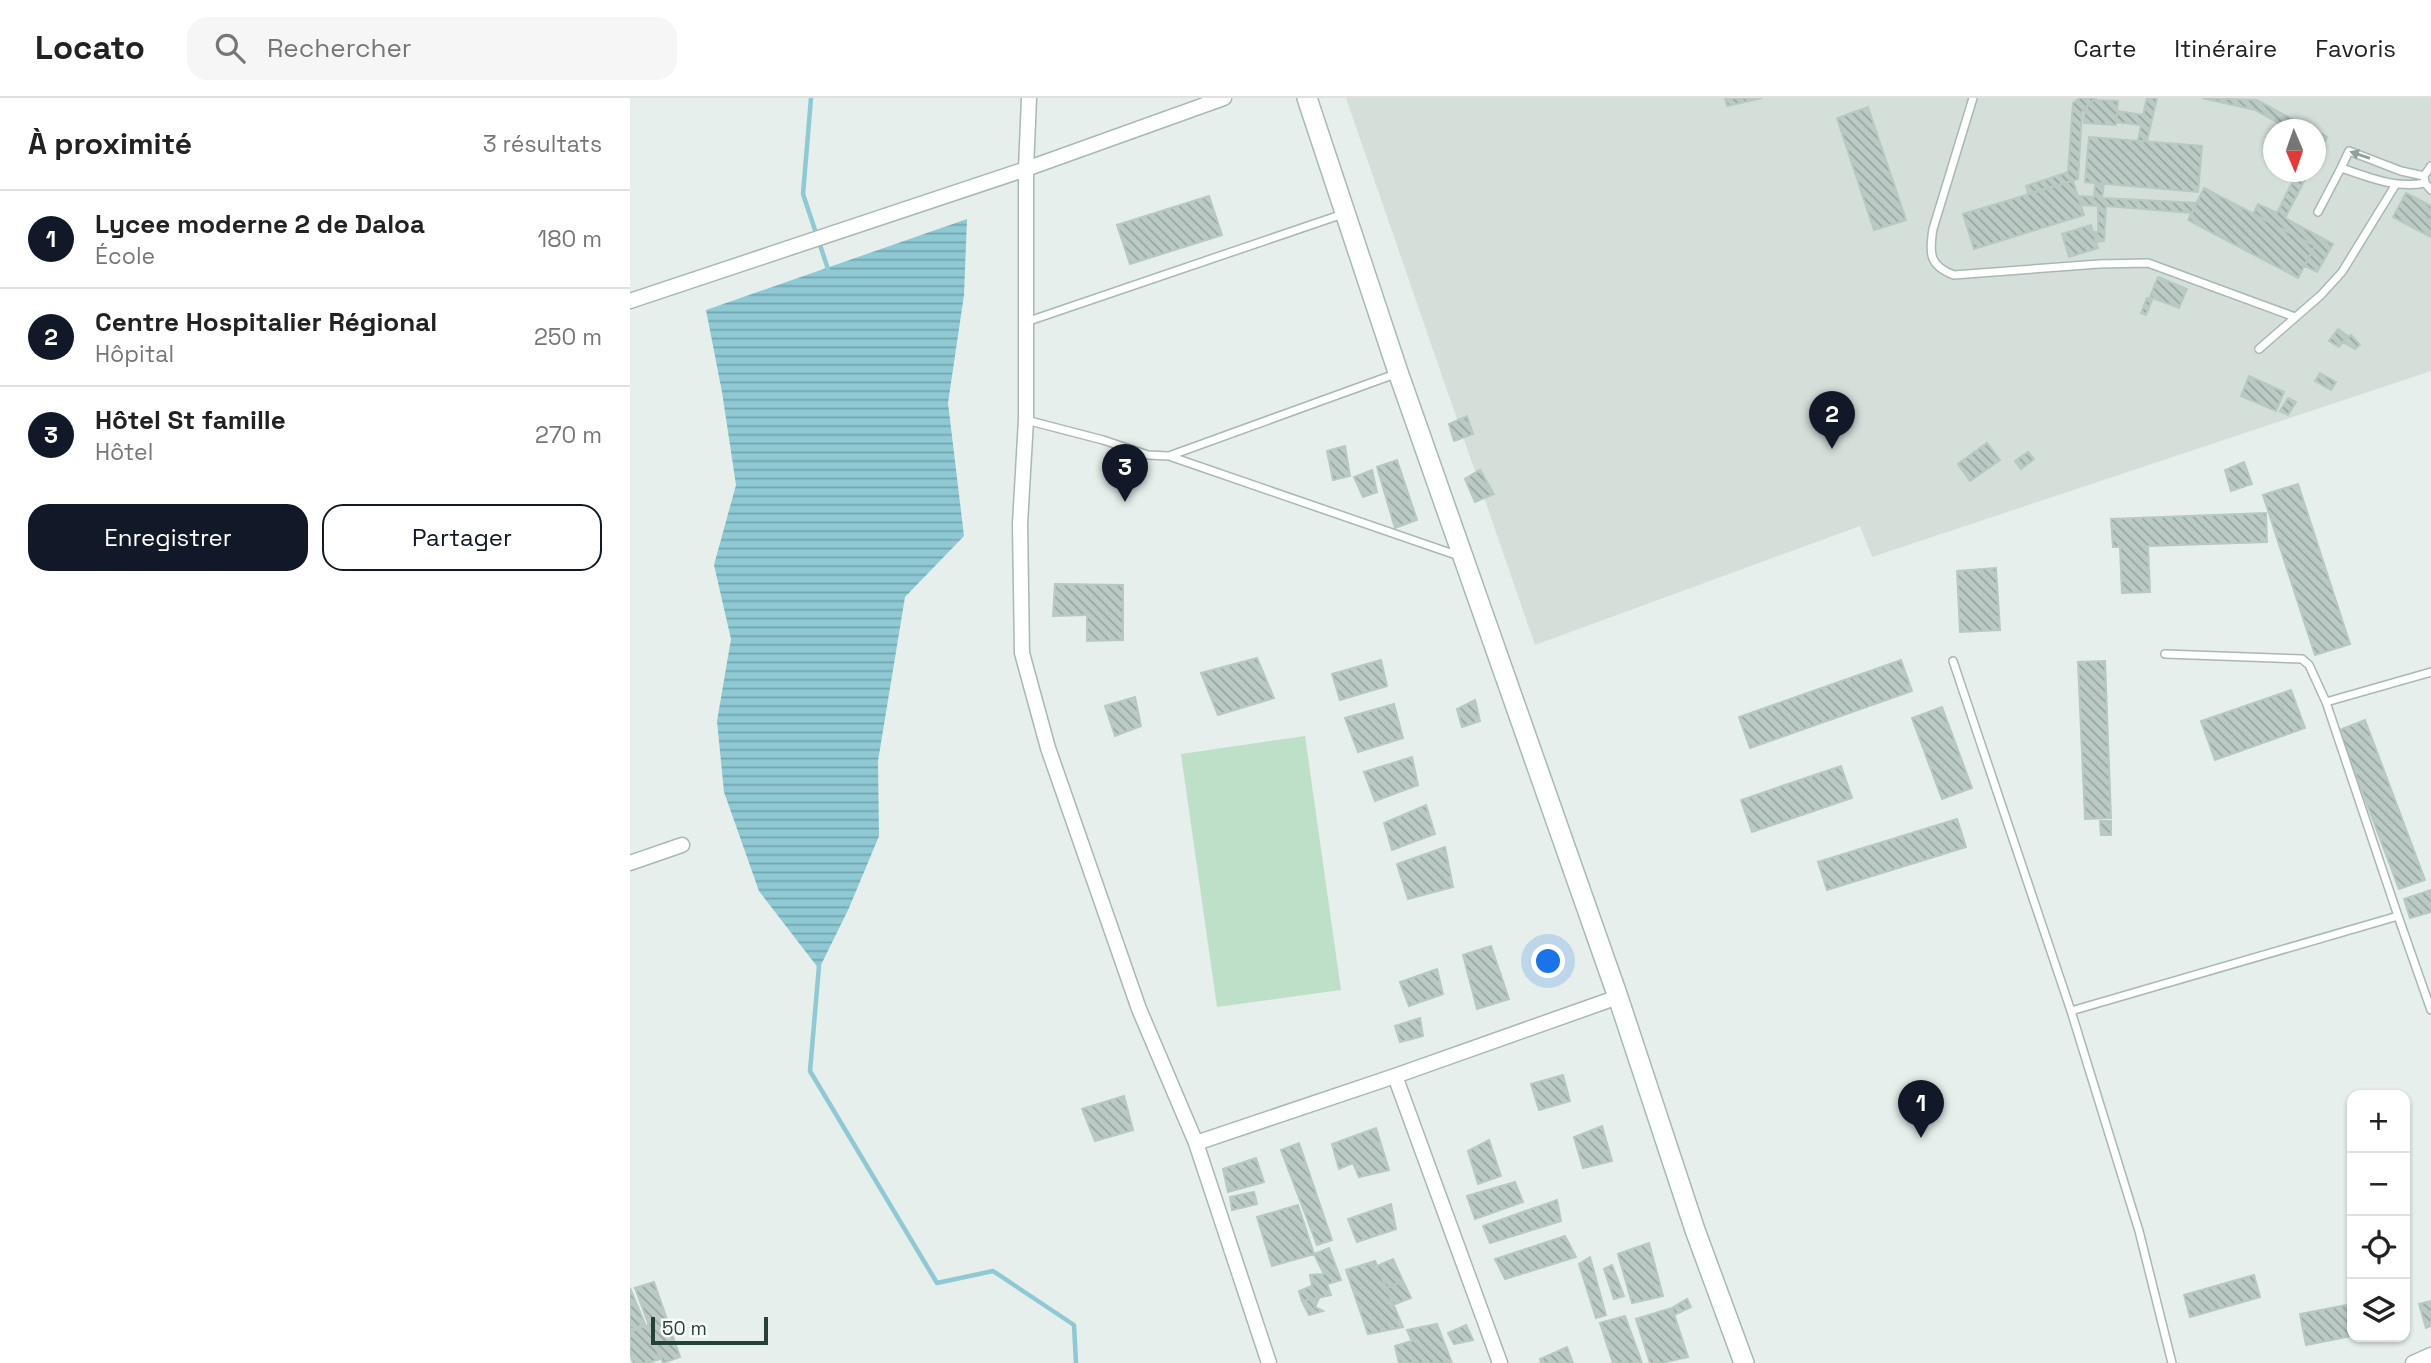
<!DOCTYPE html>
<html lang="fr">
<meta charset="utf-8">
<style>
:root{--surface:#fff;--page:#f6f6f6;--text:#222;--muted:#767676;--line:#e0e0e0;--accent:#111827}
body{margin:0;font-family:"Space Grotesk",sans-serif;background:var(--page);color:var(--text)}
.controls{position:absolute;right:21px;bottom:21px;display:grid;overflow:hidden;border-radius:14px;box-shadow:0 2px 5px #0004}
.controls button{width:63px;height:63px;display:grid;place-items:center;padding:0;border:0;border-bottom:2px solid var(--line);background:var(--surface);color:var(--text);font:35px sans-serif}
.compass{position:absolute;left:1633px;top:21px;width:63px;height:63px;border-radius:50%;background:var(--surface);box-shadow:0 2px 5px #0004;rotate:178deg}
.scale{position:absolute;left:21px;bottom:18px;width:117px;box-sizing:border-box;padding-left:7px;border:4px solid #24423a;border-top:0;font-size:19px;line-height:24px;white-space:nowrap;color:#24423a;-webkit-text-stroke:5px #f7fbf9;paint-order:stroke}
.you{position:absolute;left:919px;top:864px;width:24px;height:24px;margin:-18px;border:5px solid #fff;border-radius:50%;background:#1a73e8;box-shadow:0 0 0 10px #1a73e833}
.badge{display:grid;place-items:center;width:46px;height:46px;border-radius:50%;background:var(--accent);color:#fff;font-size:23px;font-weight:700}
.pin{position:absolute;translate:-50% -58px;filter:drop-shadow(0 2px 4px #0008)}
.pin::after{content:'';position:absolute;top:37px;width:24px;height:21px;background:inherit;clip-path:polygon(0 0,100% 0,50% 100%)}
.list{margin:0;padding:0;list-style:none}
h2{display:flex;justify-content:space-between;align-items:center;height:91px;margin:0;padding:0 28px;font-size:30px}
h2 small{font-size:23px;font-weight:400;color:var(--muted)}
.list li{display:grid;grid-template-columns:46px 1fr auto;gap:21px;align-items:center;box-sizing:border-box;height:98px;padding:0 28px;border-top:2px solid var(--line)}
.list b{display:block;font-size:26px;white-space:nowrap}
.list p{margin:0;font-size:23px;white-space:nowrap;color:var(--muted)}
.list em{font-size:23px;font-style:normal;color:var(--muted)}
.actions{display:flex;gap:14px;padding:21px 28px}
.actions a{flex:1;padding:16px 0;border:2px solid var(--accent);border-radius:21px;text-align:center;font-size:24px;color:var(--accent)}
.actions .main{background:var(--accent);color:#fff}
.icon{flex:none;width:38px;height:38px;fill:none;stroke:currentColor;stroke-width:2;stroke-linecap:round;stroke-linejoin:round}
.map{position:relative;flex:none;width:1801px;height:1265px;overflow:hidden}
header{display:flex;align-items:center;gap:42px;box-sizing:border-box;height:98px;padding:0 35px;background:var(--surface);border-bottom:2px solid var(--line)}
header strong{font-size:33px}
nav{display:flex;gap:38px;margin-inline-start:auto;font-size:24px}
.search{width:490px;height:63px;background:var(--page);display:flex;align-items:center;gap:18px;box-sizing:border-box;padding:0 24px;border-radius:21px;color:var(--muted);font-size:26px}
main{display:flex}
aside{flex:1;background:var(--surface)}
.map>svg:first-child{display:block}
</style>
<header>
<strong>Locato</strong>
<div class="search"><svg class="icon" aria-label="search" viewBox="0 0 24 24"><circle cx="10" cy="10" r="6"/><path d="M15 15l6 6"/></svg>Rechercher</div>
<nav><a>Carte</a><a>Itinéraire</a><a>Favoris</a></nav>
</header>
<main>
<aside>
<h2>À proximité<small>3 résultats</small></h2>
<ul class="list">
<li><span class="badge">1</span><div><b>Lycee moderne 2 de Daloa</b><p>École</p></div><em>180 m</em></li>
<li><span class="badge">2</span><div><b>Centre Hospitalier Régional</b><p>Hôpital</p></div><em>250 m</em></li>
<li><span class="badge">3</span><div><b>Hôtel St famille</b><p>Hôtel</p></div><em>270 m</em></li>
</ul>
<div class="actions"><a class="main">Enregistrer</a><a>Partager</a></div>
</aside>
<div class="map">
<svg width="1801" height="1265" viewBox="0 0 1801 1265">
<defs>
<pattern id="water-rules" width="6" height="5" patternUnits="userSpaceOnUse" patternTransform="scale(1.75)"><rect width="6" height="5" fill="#8ec9d4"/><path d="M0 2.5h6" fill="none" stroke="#74a5ad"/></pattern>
<pattern id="building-back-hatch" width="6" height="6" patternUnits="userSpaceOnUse" patternTransform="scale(1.75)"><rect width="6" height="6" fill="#bbcac4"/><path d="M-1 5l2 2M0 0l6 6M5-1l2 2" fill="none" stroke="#98a6a0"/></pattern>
</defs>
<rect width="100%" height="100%" fill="#e6efeb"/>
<!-- built -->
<path fill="#d4dfda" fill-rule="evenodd" d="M716 0H1801V273L1242 459 1230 428 905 547ZM1644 32H1686V74H1644Z"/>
<!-- green -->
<path fill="#bfe0c8" d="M675 638 711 892 587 909 551 656Z"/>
<!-- water -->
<path fill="url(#water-rules)" d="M337 121 334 197 318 305 334 438 275 499 248 663 249 738 219 810 189 871 129 793 94 694 87 623 101 541 84 467 106 387 92 294 76 212Z"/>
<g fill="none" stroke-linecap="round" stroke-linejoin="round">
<!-- stream -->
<path stroke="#8ec9d4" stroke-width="4.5" d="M181 0 173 96 199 174
M189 868 180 973 307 1185 363 1173 444 1227 446 1265"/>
</g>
<!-- building -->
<path fill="url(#building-back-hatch)" stroke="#b8c9c2" stroke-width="2" d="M1095 0H1132L1097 8Z
M1450 0H1466L1452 14 1448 81 1398 96 1396 88 1438 74 1443 5Z
M1517 0H1527L1517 43H1508L1511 27 1486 24 1487 13 1513 17Z
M1572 0 1627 2 1682 32H1661L1625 12Z
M1464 2 1488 3 1486 27 1454 25 1455 10Z
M1238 9 1276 122 1244 132 1207 20Z
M1686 33 1697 39 1686 61Z
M1459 39 1572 48 1568 94 1455 84Z
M1667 74H1679L1655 120 1703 146 1687 174 1675 168 1685 148 1623 116 1628 106 1647 115Z
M1443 83 1454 117 1344 151 1333 116Z
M1465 85 1474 86 1472 100 1567 105 1562 115 1476 108 1474 143 1467 144 1463 134H1468V108L1451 107 1448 98 1464 99Z
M1574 90 1685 148 1668 180 1558 122Z
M1776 95 1801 108V139L1763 119Z
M579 98 592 137 500 166 487 127Z
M1461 127 1468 150 1439 159 1432 136Z
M1528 179 1557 191 1549 210 1520 199Z
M1517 200 1522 202 1516 217 1511 215Z
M1708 231 1718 238 1709 249 1699 243Z
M1721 237 1730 247 1725 251 1713 244Z
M1690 275 1706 284 1701 292 1685 283Z
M1619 278 1654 294 1646 313 1611 298Z
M1658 300 1666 304 1658 317 1650 313Z
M837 318 843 336 824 343 819 326Z
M1357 345 1370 362 1340 383 1328 366Z
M715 348 720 378 703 382 697 353Z
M1398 354 1404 361 1391 371 1385 363Z
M767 362 787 422 765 430 747 369Z
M1614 364 1622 386 1601 393 1595 372Z
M742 372 747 394 733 399 724 379Z
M850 372 864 396 845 404 835 381Z
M1668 386 1720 546 1685 557 1633 397Z
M1636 415 1637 444 1518 448 1520 494 1492 495 1490 449H1483L1481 421Z
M1366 470 1370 532 1330 534 1327 473Z
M425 486 493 487V542L457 543V517L423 518Z
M627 560 644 600 588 617 571 575Z
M751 562 757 588 710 602 702 576Z
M1271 562 1282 593 1120 650 1109 619Z
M1475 563 1481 720 1455 721 1448 564Z
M1661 592 1675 630 1585 662 1571 623Z
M505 599 511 628 485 638 475 608Z
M845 602 850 623 832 629 827 611Z
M764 606 773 640 728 654 715 620Z
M1312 609 1342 690 1312 701 1282 620Z
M1735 622 1795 782 1769 791 1709 632Z
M782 659 788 687 745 703 734 674Z
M1211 668 1222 700 1122 734 1111 702Z
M796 707 805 736 762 752 754 725Z
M1327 721 1336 749 1197 792 1188 764Z
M1470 723H1481V737H1471Z
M815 749 823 789 778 801 767 766Z
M1801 792V814L1780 820 1774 801Z
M861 848 879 901 847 911 833 857Z
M807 871 813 896 779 908 770 884Z
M790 920 793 938 770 944 765 928Z
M933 977 940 1003 909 1012 901 986Z
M494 998 503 1032 465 1043 452 1011Z
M972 1028 982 1063 953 1070 944 1039Z
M746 1030 759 1072 729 1079 723 1065 709 1071 702 1046Z
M859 1042 871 1078 848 1086 838 1053Z
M669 1045 702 1142 687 1147 651 1052Z
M626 1060 634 1084 598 1094 593 1071Z
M885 1084 893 1104 845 1121 837 1098Z
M624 1094 627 1106 602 1112 600 1099Z
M927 1102 931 1123 860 1145 853 1128Z
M761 1106 766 1131 727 1144 718 1121Z
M668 1107 684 1156 642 1168 627 1119Z
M935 1138 946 1159 875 1181 865 1161Z
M1019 1145 1033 1198 1002 1205 988 1156Z
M699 1150 711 1182 697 1186 701 1197 672 1203 669 1193 682 1188 680 1177 694 1176 684 1156Z
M960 1159 976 1217 966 1220 949 1166Z
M763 1161 773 1183 756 1190 747 1168Z
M745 1163 773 1229 738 1236 716 1172Z
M982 1167 994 1198 984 1201 974 1171Z
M1624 1177 1630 1199 1560 1219 1554 1197Z
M773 1183 781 1200 763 1207 756 1190Z
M24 1184 50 1259 33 1265 5 1190Z
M0 1190 15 1226 0 1232Z
M689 1200 685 1209 693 1213 679 1217 672 1203Z
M1057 1201 1061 1209 1044 1217 1042 1210Z
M1801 1203V1228L1796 1230 1789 1206Z
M1722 1206V1238L1676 1247 1670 1216Z
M1042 1210 1058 1259 1032 1265H1020L1006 1221Z
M995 1218 1012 1265H983L970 1225Z
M807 1226 822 1265H769L765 1248 782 1243 777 1232Z
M18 1227 30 1261 18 1265H3L0 1255V1234Z
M836 1227 843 1242 824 1246 818 1235Z
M937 1249 943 1265H911L910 1261Z"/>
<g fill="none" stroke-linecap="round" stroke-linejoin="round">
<defs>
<path id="lane" d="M1343 0 1303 131C1299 155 1299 168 1324 177L1469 166 1518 165 1665 219
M1801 68 1794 78 1795 85 1801 92
M1794 78 1771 73 1719 53 1711 70C1739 79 1765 91 1795 85
M1688 114 1711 70
M396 224 713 116
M1629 251 1691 197 1712 174 1766 86
M396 322 473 342 518 357 539 358 829 458
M539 358 768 275
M1535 556 1672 561 1679 567 1696 604
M1323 563 1441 913 1509 1133 1542 1265
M1768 818 1801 912
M1441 913 1768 818 1696 604 1801 574"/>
<path id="street" d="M399 0 396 71V322L390 426 392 555 418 650 509 911 566 1045 639 1265
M0 203 396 71 594 0
M0 765 52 747
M765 978 870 1265
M566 1045 765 978 988 899
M1783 1265 1801 1257"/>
<path id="secondary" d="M677 0 768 274 988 899 1065 1132 1114 1265"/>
</defs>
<!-- lane casing -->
<use href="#lane" stroke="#a8b8b2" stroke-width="10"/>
<!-- street casing -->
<use href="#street" stroke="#a8b8b2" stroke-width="17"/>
<!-- secondary casing -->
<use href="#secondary" stroke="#a4bbb3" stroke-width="22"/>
<!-- lane -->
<use href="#lane" stroke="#fff" stroke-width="7"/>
<!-- street -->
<use href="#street" stroke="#fff" stroke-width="14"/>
<!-- secondary -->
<use href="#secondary" stroke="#fff" stroke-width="19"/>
</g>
<!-- one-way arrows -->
<defs><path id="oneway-solid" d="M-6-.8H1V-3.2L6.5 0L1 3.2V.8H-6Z" transform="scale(1.75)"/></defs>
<use fill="#92a09c" href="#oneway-solid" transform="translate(1730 57) rotate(-161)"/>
</svg>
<div class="controls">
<button>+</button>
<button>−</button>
<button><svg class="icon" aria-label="locate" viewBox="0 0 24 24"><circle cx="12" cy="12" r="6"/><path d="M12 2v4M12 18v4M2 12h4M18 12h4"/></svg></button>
<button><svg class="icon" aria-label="layers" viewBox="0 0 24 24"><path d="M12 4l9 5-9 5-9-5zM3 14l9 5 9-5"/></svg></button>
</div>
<svg class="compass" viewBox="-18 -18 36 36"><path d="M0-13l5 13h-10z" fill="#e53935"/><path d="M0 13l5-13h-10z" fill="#767676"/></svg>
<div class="scale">50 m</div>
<div class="you"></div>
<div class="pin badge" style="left:1291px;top:1040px">1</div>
<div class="pin badge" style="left:1202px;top:351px">2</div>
<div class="pin badge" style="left:495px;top:404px">3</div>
</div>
</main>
